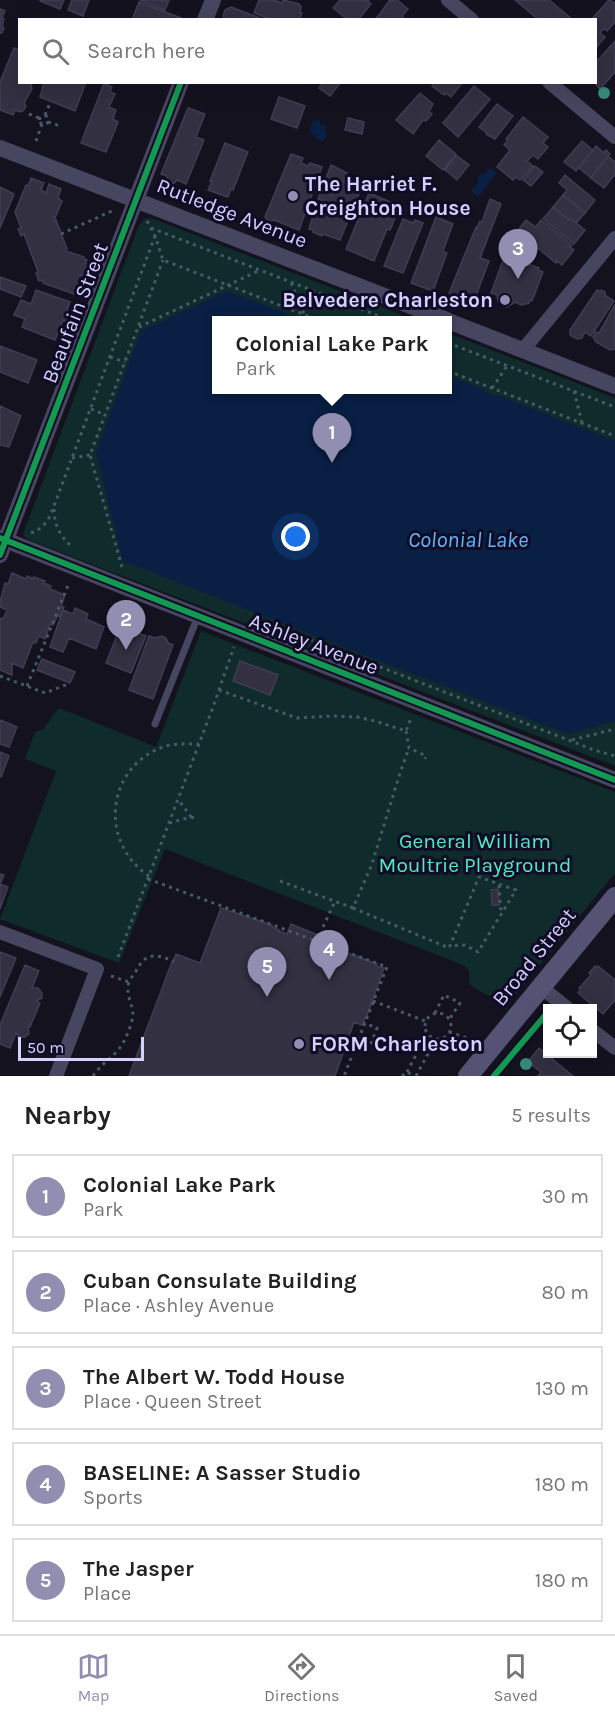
<!DOCTYPE html>
<meta charset="utf-8">
<style>
:root{--surface:#fff;--page:#f6f6f6;--text:#222;--muted:#767676;--line:#e0e0e0;--accent:#918eb1}
body{margin:0;font-family:Karla,sans-serif;background:var(--page);color:var(--text)}
.controls{position:absolute;right:18px;bottom:18px;display:grid;overflow:hidden;border-radius:0px;box-shadow:0 6px 24px #0002}
.controls button{width:54px;height:54px;display:grid;place-items:center;padding:0;border:0;border-bottom:2px solid var(--line);background:var(--surface);color:var(--text);font:30px sans-serif}
.scale{position:absolute;left:18px;bottom:15px;width:126px;box-sizing:border-box;padding-left:6px;border:3px solid #d4d0ff;border-top:0;font-size:16px;line-height:21px;white-space:nowrap;color:#d4d0ff;-webkit-text-stroke:4px #100c25;paint-order:stroke}
.you{position:absolute;left:296px;top:537px;width:21px;height:21px;margin:-15px;border:4px solid #fff;border-radius:50%;background:#1a73e8;box-shadow:0 0 0 9px #1a73e833}
.badge{display:grid;place-items:center;width:39px;height:39px;border-radius:50%;background:var(--accent);color:#fff;font-size:20px;font-weight:700}
.pin{position:absolute;translate:-50% -50px;filter:drop-shadow(0 2px 3px #0008)}
.pin::after{content:'';position:absolute;top:32px;width:21px;height:18px;background:inherit;clip-path:polygon(0 0,100% 0,50% 100%)}
.popup{position:absolute;left:212px;top:316px;width:240px;height:78px;box-sizing:border-box;display:grid;place-content:center;border-radius:0px;background:var(--surface);filter:drop-shadow(0 2px 4px #0005);font-size:20px;white-space:nowrap;color:var(--muted)}
.popup b{font-size:22px;color:var(--text)}
.popup::after{content:'';position:absolute;left:50%;top:100%;margin-left:-12px;border:12px solid transparent;border-top-color:var(--surface)}
.list{margin:0;padding:0;list-style:none}
h2{display:flex;justify-content:space-between;align-items:center;height:78px;margin:0;padding:0 24px;font-size:26px}
h2 small{font-size:20px;font-weight:400;color:var(--muted)}
.list li{display:grid;grid-template-columns:39px 1fr auto;gap:18px;align-items:center;box-sizing:border-box;height:84px;margin:0 12px 12px;padding:0 12px;border:2px solid var(--line);border-radius:0px}
.list b{display:block;font-size:22px;white-space:nowrap}
.list p{margin:0;font-size:20px;white-space:nowrap;color:var(--muted)}
.list em{font-size:20px;font-style:normal;color:var(--muted)}
.icon{flex:none;width:33px;height:33px;fill:none;stroke:currentColor;stroke-width:2;stroke-linecap:round;stroke-linejoin:round}
.map{position:relative;flex:none;width:615px;height:1076px;overflow:hidden}
.search{position:absolute;background:var(--surface);box-shadow:0 6px 24px #0002;left:18px;right:18px;top:18px;height:66px;display:flex;align-items:center;gap:15px;box-sizing:border-box;padding:0 21px;border-radius:0px;color:var(--muted);font-size:22px}
.sheet{height:558px;background:var(--surface)}
nav{display:flex;justify-content:space-around;align-items:center;box-sizing:border-box;height:84px;border-top:2px solid var(--line);background:var(--surface);font-size:16px;color:var(--muted)}
nav a{display:grid;justify-items:center;gap:3px}
nav .on{color:var(--accent)}
.map>svg:first-child{display:block}
</style>
<div class="map">
<svg width="615" height="1076" viewBox="0 0 615 1076">
<rect width="100%" height="100%" fill="#14121f"/>
<!-- green -->
<path fill="#102b2b" d="M151 218 415 320H216V390H448V333L615 398V766L34 542 26 538 23 534 139 225 144 219Z
M201 631 615 792V873L511 1000C501 1002 475 991 469 983 470 974 470 970 463 965L165 849 119 963 0 919 56 771 25 759 35 732 43 729 59 708 156 747Z"/>
<!-- water -->
<path fill="#091f44" d="M316 119 320 120 321 127 324 124 327 126 325 130 327 136 323 141 318 140 310 131 312 122Z
M490 167 497 173 478 197 471 191 479 181 477 178 481 173 484 175Z
M227 291 304 320H216V390H448V376L485 390V392L495 396 497 395 615 441V721L568 734 123 561 96 453 141 331Z"/>
<!-- building -->
<path fill="#323041" stroke="#403c54" stroke-width="1.5" d="M40 0H64L60 9 40 1Z
M72 0H89L83 16 68 10Z
M140 0H169L165 10Z
M259 0H274L282 3 283 0 299 4 301 7 300 13H302L299 20H272L254 13Z
M340 0H369L368 2 371 4 358 20H348L333 8Z
M390 0H397L408 9 402 16 406 20H375Z
M515 0H549L573 20H539Z
M609 0 615 3V19L613 21 615 22 607 31 604 28 600 33 605 37 596 48V20H591Z
M139 2 181 18 180 20H132Z
M231 7 265 20 225 19 223 16 225 10Z
M0 9 5 11 2 18 4 19 2 27 4 28 2 33H0Z
M615 41V72L600 89 594 82H596V62Z
M14 48 20 50V82H27L31 84 32 89 24 103 26 106 24 110 20 112 15 110 13 115 0 110V82Z
M44 82H86L75 111 40 97Z
M323 82H341L330 96 319 88Z
M431 82H463L451 97 446 93 444 95 432 86 433 84Z
M104 83 112 87 110 92 115 94 109 107 116 110 113 119 118 122 106 152 81 143Z
M474 86 490 99 458 137 443 123Z
M420 93 433 104 429 112 432 114 426 121 423 120 413 134 396 120Z
M279 97 305 106 297 128 271 119Z
M497 104 513 116 495 139 486 134 487 133 479 127Z
M188 108 205 114 196 137 204 140 186 184 177 180 173 184 168 182 167 176 161 174Z
M523 117 548 137 543 143 548 147 538 159 533 155 527 161 533 166 520 180 516 177 513 180 497 167 510 150 504 145 508 140 506 139Z
M348 118 364 122 362 134 345 130Z
M439 140 456 154 443 170 426 156Z
M582 141 593 150 576 171 564 162Z
M225 143 248 152 233 190 231 189 228 197 208 190 212 181H210Z
M596 146 604 153 606 150 610 154 591 178 579 168Z
M291 154 303 158 301 163 308 166 310 163 322 167 299 230 274 220 270 221 267 220 265 217Z
M456 155 469 165 457 180 445 170Z
M608 156 615 162V174L604 188 591 178Z
M331 165 347 173 344 182 361 189 340 240 323 234 322 236 313 232V230L309 229 314 212 318 210 322 200 318 199Z
M535 166 543 172 531 186 523 180Z
M565 175 595 200 585 213 563 195 567 190 559 183Z
M31 178 44 183 41 190 46 193 49 184 61 189 58 198 62 201 55 218 54 217V221L56 220 67 249 66 251 84 257V259L87 260 85 263 93 266 89 277 81 275 79 281 87 283 83 295 75 292 74 294 43 283 42 280 39 281 36 273 38 272 24 234 21 236 18 229 21 228 15 212 26 185 28 186Z
M0 187 14 194 0 228Z
M369 193 400 206 390 230 387 229 374 261 346 249Z
M563 195 585 213 576 223 570 218 569 220 553 207Z
M490 199 501 204 480 258 489 261 474 301 467 298 466 300 449 293 476 227 477 228 480 221 482 222Z
M553 207 569 220 570 218 585 230 574 244 543 219Z
M436 217 453 224 443 251 447 253 433 291 411 283Z
M403 219 413 223 415 220 423 223 403 273 384 266Z
M526 220 536 227 541 220 572 245 570 247 574 250 562 265 557 261 556 263 528 240 530 238 519 229Z
M509 244 531 255 528 264 539 268 538 270 543 272 532 301 530 300 529 303 521 305 515 302 507 307 502 305 498 301 497 295 491 293Z
M0 277 26 286 21 297 0 289Z
M36 290 70 302 66 313 71 315 68 322 63 320 55 340 22 327 25 319 14 315 21 300 31 304Z
M597 290 599 291 601 290 605 292V295L614 301 591 336 585 332 582 338 577 339 570 335V330Z
M615 304V349L610 350 596 342 593 337 596 332 599 333Z
M0 346 37 360 28 383 0 372Z
M0 406 21 416 9 447 0 445Z
M12 573 26 579 27 576 34 579V577L45 581 44 583 51 586 50 589 65 595 61 606 64 607 60 616 58 615 53 625 50 624 45 639 39 636 36 643 33 642 23 668 12 663V675L0 670V618L3 619 7 610 0 607V602L5 583 8 584Z
M75 608 88 614 86 619 104 627 96 649 69 638 63 652 50 647 63 610 73 614Z
M120 628 127 631V629L146 636 131 673 106 663Z
M149 636 155 638 162 636 166 638 168 643 173 645 153 699 129 690Z
M42 659 75 672 70 683 37 670Z
M240 661 278 675 270 695 233 681Z
M0 720 17 727 9 747 0 744Z
M0 752 9 756 1 777H0Z
M0 874 4 875 0 884 8 887 0 909Z
M498 889 499 905H492L491 890Z
M221 908 272 925V927L279 930 278 931 287 934 291 924 325 938 321 947 331 951 332 949 339 952 340 950 377 964 376 966 384 968 366 1018H365L362 1025 354 1022 335 1076H129L172 962 173 963 176 954 200 963Z
M0 952 16 958 0 997Z
M25 965 39 971 32 988H38L42 993V998L36 1001 40 1003 30 1027 28 1026 29 1034 25 1037H19L16 1033 10 1048 0 1044V1025Z
M595 966 596 968 598 966 615 980V1000L603 1014 578 993 581 989 579 988 591 975 589 973Z
M539 1048 573 1076H538L541 1072 528 1062Z"/>
<g fill="none" stroke-linecap="round" stroke-linejoin="round">
<!-- path -->
<path stroke="#485969" stroke-width="3" stroke-dasharray="3 4.5" stroke-linecap="butt" d="M29 114 39 118
M45 115 51 101
M39.5 120a4.5 4.5 0 1 1 9 0a4.5 4.5 0 1 1-9 0Z
M48 122 60 126
M36 141 42 124
M147 221 155 236 163 260 318 320
M151 228 389 320
M61 234 114 210
M291 283 304 314
M139 327 258 271
M448 343 615 407
M110 357 125 362
M448 371 615 436
M492 388 507 366
M574 391 582 423
M91 409 105 415
M72 458 90 455
M54 509C54 525 60 536 72 547
M31 533C41 530 47 522 51 514L155 236
M122 567 90 455 163 260
M303 637 594 750 615 756
M0 676 45 693 68 684
M27 686 69 583
M219 690 297 718 332 716 357 717 375 721 406 731 411 718
M406 731 409 748 426 756 425 759
M572 740 615 729
M191 817 197 819
M169 823 191 817 178 799
M149 876C98 842 106 765 166 746 177 743 188 744 199 744
M148 879 387 967 344 1076
M280 881 353 908 372 864 400 773 409 748
M499 885 501 912
M353 908 449 948 479 877 516 890 478 952 465 945 450 946
M323 927 335 901
M118 957 213 707 234 647
M111 976 129 982
M373 1001 425 1021
M435 1013 444 995 460 1003 449 1020
M425 1026a13 13 0 1 1 26 0a13 13 0 1 1-26 0Z
M449 1032 467 1038
M358 1041 370 1046 377 1028 364 1023
M407 1072 427 1034
M93 1076C102 1062 118 1056 126 1037 129 1031 132 1022 133 1015 133 1006 127 997 128 987 128 981 133 976 136 971 146 952 155 954 174 961
M402 1076 407 1072 414 1076
M416 1076 436 1039"/>
<!-- service -->
<path stroke="#464660" stroke-width="7" d="M155 724 198 616"/>
<!-- minor -->
<path stroke="#464660" stroke-width="14" d="M448 0 472 20
M549 82 615 137
M523 350 615 238
M0 932 97 969 56 1076
M541 987 567 1008
M592 1030 615 1048"/>
<!-- tertiary -->
<path stroke="#464660" stroke-width="16" d="M205 20 213 0
M0 148 447 320
M448 321 615 386
M0 538 615 780
M0 555 181 82"/>
<!-- secondary -->
<path stroke="#545373" stroke-width="20" d="M468 1076 615 897"/>
<defs>
<path id="cycleway" d="M0 538 615 780
M0 555 181 82
M494 1076 548 1012"/>
</defs>
<!-- cycleway casing -->
<use href="#cycleway" stroke="#100c25" stroke-width="10"/>
<!-- cycleway -->
<use href="#cycleway" stroke="#139951" stroke-width="6"/>
</g>
<!-- trees -->
<g fill="#368878">
<circle cx="604" cy="93" r="6"/>
<circle cx="526" cy="1064" r="6"/>
</g>
<!-- markers -->
<g fill="#918eb1" stroke="#100c25" stroke-width="2">
<circle cx="293" cy="196" r="6"/>
<circle cx="505" cy="300" r="6"/>
<circle cx="299" cy="1044" r="6"/>
</g>
<g text-anchor="middle" dominant-baseline="central" stroke-width="6" stroke-linejoin="round" paint-order="stroke">
<!-- poi labels -->
<g font-size="21" font-weight="bold" fill="#d4d0ff" stroke="#100c25" text-anchor="start">
<text x="305" y="184">The Harriet F.<tspan x="305" dy="24">Creighton House</tspan></text>
<text x="493" y="300" text-anchor="end">Belvedere Charleston</text>
<text x="311" y="1044">FORM Charleston</text>
</g>
<!-- street labels -->
<g font-size="21" fill="#d4d0ff" stroke="#100c25">
<text transform="translate(232 213) rotate(21)">Rutledge Avenue</text>
<text transform="translate(75 313) rotate(-69)">Beaufain Street</text>
<text transform="translate(314 644) rotate(21)">Ashley Avenue</text>
<text transform="translate(534 957) rotate(-51)">Broad Street</text>
</g>
<!-- park labels -->
<g font-size="21" fill="#52e9c0" stroke="#100c25">
<text x="475" y="841">General William<tspan x="475" dy="24">Moultrie Playground</tspan></text>
</g>
<!-- water labels -->
<g font-size="22" font-style="italic" fill="#5eb7ff" stroke="#100c25">
<text x="468" y="540">Colonial Lake</text>
</g>
</g>
</svg>
<div class="controls">
<button><svg class="icon" aria-label="locate" viewBox="0 0 24 24"><circle cx="12" cy="12" r="6"/><path d="M12 2v4M12 18v4M2 12h4M18 12h4"/></svg></button>
</div>
<div class="scale">50 m</div>
<div class="you"></div>
<div class="pin badge" style="left:332px;top:463px">1</div>
<div class="popup"><b>Colonial Lake Park</b>Park</div>
<div class="pin badge" style="left:126px;top:650px">2</div>
<div class="pin badge" style="left:518px;top:279px">3</div>
<div class="pin badge" style="left:329px;top:980px">4</div>
<div class="pin badge" style="left:267px;top:997px">5</div>
<div class="search"><svg class="icon" aria-label="search" viewBox="0 0 24 24"><circle cx="10" cy="10" r="6"/><path d="M15 15l6 6"/></svg>Search here</div>
</div>
<section class="sheet">
<h2>Nearby<small>5 results</small></h2>
<ul class="list">
<li><span class="badge">1</span><div><b>Colonial Lake Park</b><p>Park</p></div><em>30 m</em></li>
<li><span class="badge">2</span><div><b>Cuban Consulate Building</b><p>Place · Ashley Avenue</p></div><em>80 m</em></li>
<li><span class="badge">3</span><div><b>The Albert W. Todd House</b><p>Place · Queen Street</p></div><em>130 m</em></li>
<li><span class="badge">4</span><div><b>BASELINE: A Sasser Studio</b><p>Sports</p></div><em>180 m</em></li>
<li><span class="badge">5</span><div><b>The Jasper</b><p>Place</p></div><em>180 m</em></li>
</ul>
</section>
<nav>
<a class="on"><svg class="icon" aria-label="map" viewBox="0 0 24 24"><path d="M3 6l6-2 6 2 6-2v14l-6 2-6-2-6 2zM9 4v14M15 6v14"/></svg>Map</a>
<a><svg class="icon" aria-label="directions" viewBox="0 0 24 24"><path d="M12 3l9 9-9 9-9-9zM9 14v-3h6M13 9l2 2-2 2"/></svg>Directions</a>
<a><svg class="icon" aria-label="saved" viewBox="0 0 24 24"><path d="M7 4h10v16l-5-4-5 4z"/></svg>Saved</a>
</nav>
